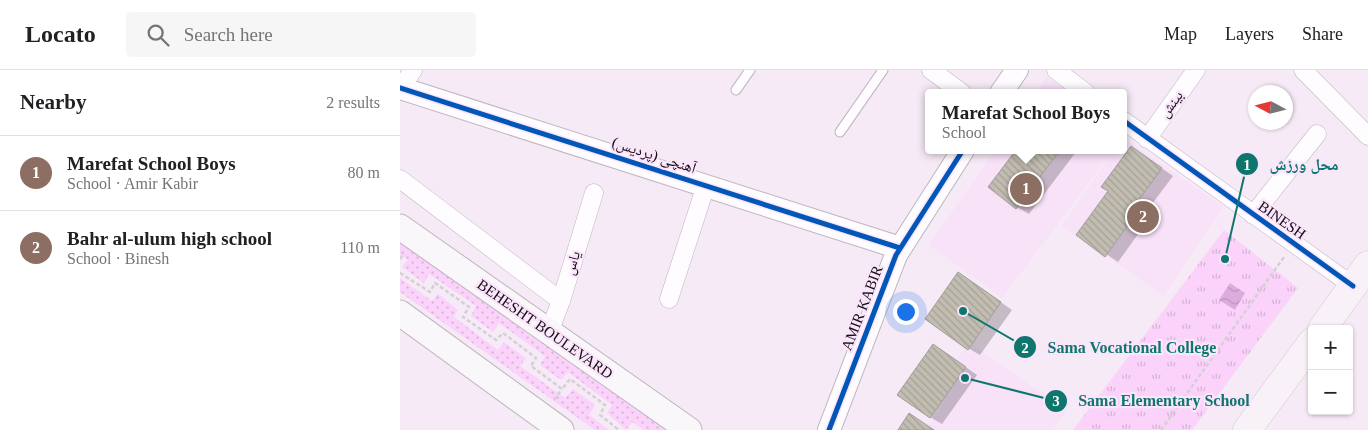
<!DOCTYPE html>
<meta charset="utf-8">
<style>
:root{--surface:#fff;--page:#f6f6f6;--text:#202124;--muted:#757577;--line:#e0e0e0;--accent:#111827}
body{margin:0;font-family:"Times New Roman","Noto Naskh Arabic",serif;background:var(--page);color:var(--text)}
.controls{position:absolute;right:15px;bottom:15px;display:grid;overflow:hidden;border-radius:5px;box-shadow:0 1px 4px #0004}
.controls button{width:45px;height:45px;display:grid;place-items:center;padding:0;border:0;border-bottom:1px solid var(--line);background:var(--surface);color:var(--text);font:25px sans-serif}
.compass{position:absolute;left:848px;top:15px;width:45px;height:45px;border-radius:50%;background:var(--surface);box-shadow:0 1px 4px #0004;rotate:277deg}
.you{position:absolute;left:505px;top:241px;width:18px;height:18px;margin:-12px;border:4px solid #fff;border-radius:50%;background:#1a73e8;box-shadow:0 0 0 8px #1a73e833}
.badge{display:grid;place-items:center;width:32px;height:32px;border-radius:50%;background:var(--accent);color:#fff;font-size:16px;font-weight:700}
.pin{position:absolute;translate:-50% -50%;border:2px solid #fff;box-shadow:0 1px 5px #0006}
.popup{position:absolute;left:525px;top:19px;width:202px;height:65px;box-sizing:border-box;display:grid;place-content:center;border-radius:5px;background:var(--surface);filter:drop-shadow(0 1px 4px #0005);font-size:16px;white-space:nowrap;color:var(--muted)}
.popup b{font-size:19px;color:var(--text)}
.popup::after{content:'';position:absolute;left:50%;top:100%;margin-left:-10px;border:10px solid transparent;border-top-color:var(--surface)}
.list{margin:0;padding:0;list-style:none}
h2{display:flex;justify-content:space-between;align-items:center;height:65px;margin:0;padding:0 20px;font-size:21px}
h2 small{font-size:16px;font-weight:400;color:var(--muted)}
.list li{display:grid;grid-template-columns:32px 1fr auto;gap:15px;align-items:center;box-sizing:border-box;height:75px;padding:0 20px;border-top:1px solid var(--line)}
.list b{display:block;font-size:19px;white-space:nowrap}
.list p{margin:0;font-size:16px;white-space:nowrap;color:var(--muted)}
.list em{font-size:16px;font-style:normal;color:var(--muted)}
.icon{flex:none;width:28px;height:28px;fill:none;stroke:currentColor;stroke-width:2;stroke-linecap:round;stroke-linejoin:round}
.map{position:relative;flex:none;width:968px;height:360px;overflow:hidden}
header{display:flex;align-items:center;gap:30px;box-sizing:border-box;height:70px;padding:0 25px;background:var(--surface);border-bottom:1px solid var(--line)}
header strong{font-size:24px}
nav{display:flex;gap:28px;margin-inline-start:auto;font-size:18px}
.search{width:350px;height:45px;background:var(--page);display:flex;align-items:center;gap:12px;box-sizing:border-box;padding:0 18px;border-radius:5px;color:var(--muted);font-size:19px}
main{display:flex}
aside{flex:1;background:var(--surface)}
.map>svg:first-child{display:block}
</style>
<header>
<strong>Locato</strong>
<div class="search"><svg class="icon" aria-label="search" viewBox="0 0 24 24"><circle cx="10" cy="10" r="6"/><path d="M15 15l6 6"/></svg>Search here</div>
<nav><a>Map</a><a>Layers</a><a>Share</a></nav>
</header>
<main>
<aside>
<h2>Nearby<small>2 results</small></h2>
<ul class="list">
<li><span class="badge" style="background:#8d6e63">1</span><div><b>Marefat School Boys</b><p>School · Amir Kabir</p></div><em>80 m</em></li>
<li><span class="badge" style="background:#8d6e63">2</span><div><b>Bahr al-ulum high school</b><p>School · Binesh</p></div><em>110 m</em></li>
</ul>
</aside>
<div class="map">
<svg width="968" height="360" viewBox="0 0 968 360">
<defs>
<pattern id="grass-dots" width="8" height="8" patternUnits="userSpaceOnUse" patternTransform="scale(1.25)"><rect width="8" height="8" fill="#fad2fa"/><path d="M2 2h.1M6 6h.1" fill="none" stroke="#d5b3d5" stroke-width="1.8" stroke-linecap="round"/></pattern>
<pattern id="park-tufts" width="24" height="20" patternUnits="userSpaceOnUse" patternTransform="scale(1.25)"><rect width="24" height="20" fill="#fad2fa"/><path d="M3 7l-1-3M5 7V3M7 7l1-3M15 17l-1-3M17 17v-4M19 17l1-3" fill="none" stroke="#d5b3d5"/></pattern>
<pattern id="water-waves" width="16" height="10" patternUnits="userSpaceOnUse" patternTransform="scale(1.25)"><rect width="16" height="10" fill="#dcacdd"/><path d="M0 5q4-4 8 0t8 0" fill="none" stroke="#bc93bd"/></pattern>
<pattern id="building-back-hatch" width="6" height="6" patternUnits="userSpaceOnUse" patternTransform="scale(1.25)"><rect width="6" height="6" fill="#c2bdb1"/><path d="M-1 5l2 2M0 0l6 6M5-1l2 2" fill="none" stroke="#a6a197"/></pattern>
</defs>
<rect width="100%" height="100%" fill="#f6eaf6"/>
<!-- built -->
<path fill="#f7e2f7" d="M647 7 669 23H636Z
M724 68 824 137 764 226 662 156 714 80H724Z
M595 80H713L602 228 529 175Z
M569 272 667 341 653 360H498L509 343 527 357 540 340 537 338 530 348 497 325 533 274 556 290Z"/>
<!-- grass -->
<path fill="url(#grass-dots)" d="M0 170 269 360H244L232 352 226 360 207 343 212 335 168 302 161 310 140 295 145 286 99 253 93 262 71 246 76 236 29 204 24 213 2 197 8 190 0 184Z
M0 208 32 231 38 224 58 240 54 247 98 280 104 272 126 288 120 296 165 328 173 319 195 335 189 345 209 360H195L0 222Z"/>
<!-- park -->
<path fill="url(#park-tufts)" d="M824 160 898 218 792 360H673Z"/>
<!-- water -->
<path fill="url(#water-waves)" d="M830 213 845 223 835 240 819 230Z"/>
<!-- shadow -->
<path fill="#0003" d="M731 77 773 106 749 138 754 142 718 192 678 165 709 121Z
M617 80H673L676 82 629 144 617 137Z
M559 203 612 240 580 285 568 278Z
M534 275 577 305 542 354 530 347Z"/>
<!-- building -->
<path fill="url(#building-back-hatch)" stroke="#a29d9e" d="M731 76 762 98 738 131 743 134 705 187 676 165 708 121 701 117Z
M616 80H660L616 139 588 117Z
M558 202 601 232 568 280 525 249Z
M533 274 566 297 530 348 497 325Z
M509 343 534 360H498Z"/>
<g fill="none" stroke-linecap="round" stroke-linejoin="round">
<defs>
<path id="service" d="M336 20 350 0
M440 62 483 0"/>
<path id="minor" d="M531 0 562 23
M656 0 686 23
M903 0 968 66
M1 18 13 0
M724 51 953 216
M747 69 796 0
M0 109 161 231
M853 145 917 64
M269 229 306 115
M149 262 161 231 194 123"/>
<path id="tertiary" d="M0 18 500 178
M601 23 617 0
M429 360 496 185 563 80"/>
<path id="secondary" d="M0 157 289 360
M0 243 161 360"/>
<path id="primary" d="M922 259 968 195
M847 360 912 272"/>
</defs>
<!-- service casing -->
<use href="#service" stroke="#beb5be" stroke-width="11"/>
<!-- minor casing -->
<use href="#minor" stroke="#beb5be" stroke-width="19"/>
<!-- tertiary casing -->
<use href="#tertiary" stroke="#beb5be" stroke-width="24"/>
<!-- secondary casing -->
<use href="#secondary" stroke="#beb5be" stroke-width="27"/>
<!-- primary casing -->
<use href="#primary" stroke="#d1ccd1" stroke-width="29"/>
<!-- path -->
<path stroke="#d4d0d4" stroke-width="2.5" stroke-dasharray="4 2.5" stroke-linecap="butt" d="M0 189 4 183
M0 203 30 222 35 213 69 237 63 247 96 270 103 263 136 288 131 296 162 319 170 309 205 335 200 345 219 360
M154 330 162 319
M761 360 884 187"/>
<!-- service -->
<use href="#service" stroke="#fefcfe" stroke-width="9"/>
<!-- minor -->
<use href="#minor" stroke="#fefcfe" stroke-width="18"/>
<!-- tertiary -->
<use href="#tertiary" stroke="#fefcfe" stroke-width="22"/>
<!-- secondary -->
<use href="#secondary" stroke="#faf7fa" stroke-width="25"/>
<!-- primary -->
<use href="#primary" stroke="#f8f1f8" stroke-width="28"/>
<defs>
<path id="cycleway" d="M0 18 500 178
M724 51 953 216
M429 360 496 185 563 80"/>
</defs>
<!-- cycleway casing -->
<use href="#cycleway" stroke="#fbe5fb" stroke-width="8"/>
<!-- cycleway -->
<use href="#cycleway" stroke="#0057b8" stroke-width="5"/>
</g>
<g text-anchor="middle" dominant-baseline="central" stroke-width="4.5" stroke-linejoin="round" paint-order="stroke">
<!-- street labels -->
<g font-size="15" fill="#130c13" stroke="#fbe5fb">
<text transform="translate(771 34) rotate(-54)">بینش</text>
<text transform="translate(254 85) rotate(18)">آهنچی (پردیس)</text>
<text transform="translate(882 150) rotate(35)">BINESH</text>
<text transform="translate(172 193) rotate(-73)">یاس</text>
<text transform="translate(462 238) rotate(-69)">AMIR KABIR</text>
<text transform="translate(145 259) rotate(35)">BEHESHT BOULEVARD</text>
</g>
</g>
<!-- callouts -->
<path fill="none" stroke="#0f766e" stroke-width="2" d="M825 189L847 94M563 241L625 277M565 308L656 331"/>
<g fill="#0f766e" stroke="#fbe5fb" stroke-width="2">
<circle cx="825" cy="189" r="5"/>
<circle cx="563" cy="241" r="5"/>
<circle cx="565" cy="308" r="5"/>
<circle cx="847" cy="94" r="12"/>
<circle cx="625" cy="277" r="12"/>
<circle cx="656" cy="331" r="12"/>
</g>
<g font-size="15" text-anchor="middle" font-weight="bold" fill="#fff">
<text x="847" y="100">1</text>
<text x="625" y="283">2</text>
<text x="656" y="336">3</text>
</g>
<g font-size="16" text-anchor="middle" font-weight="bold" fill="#0f766e" stroke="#fbe5fb" stroke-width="4.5" stroke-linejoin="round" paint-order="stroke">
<text x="904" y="100">محل ورزش</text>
<text x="732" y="283">Sama Vocational College</text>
<text x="764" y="336">Sama Elementary School</text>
</g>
</svg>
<div class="controls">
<button>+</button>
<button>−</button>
</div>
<svg class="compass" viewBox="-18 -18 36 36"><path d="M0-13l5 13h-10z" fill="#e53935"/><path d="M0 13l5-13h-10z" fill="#757577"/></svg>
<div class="you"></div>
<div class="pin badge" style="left:626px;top:119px;background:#8d6e63">1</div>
<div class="popup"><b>Marefat School Boys</b>School</div>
<div class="pin badge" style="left:743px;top:147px;background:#8d6e63">2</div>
</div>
</main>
